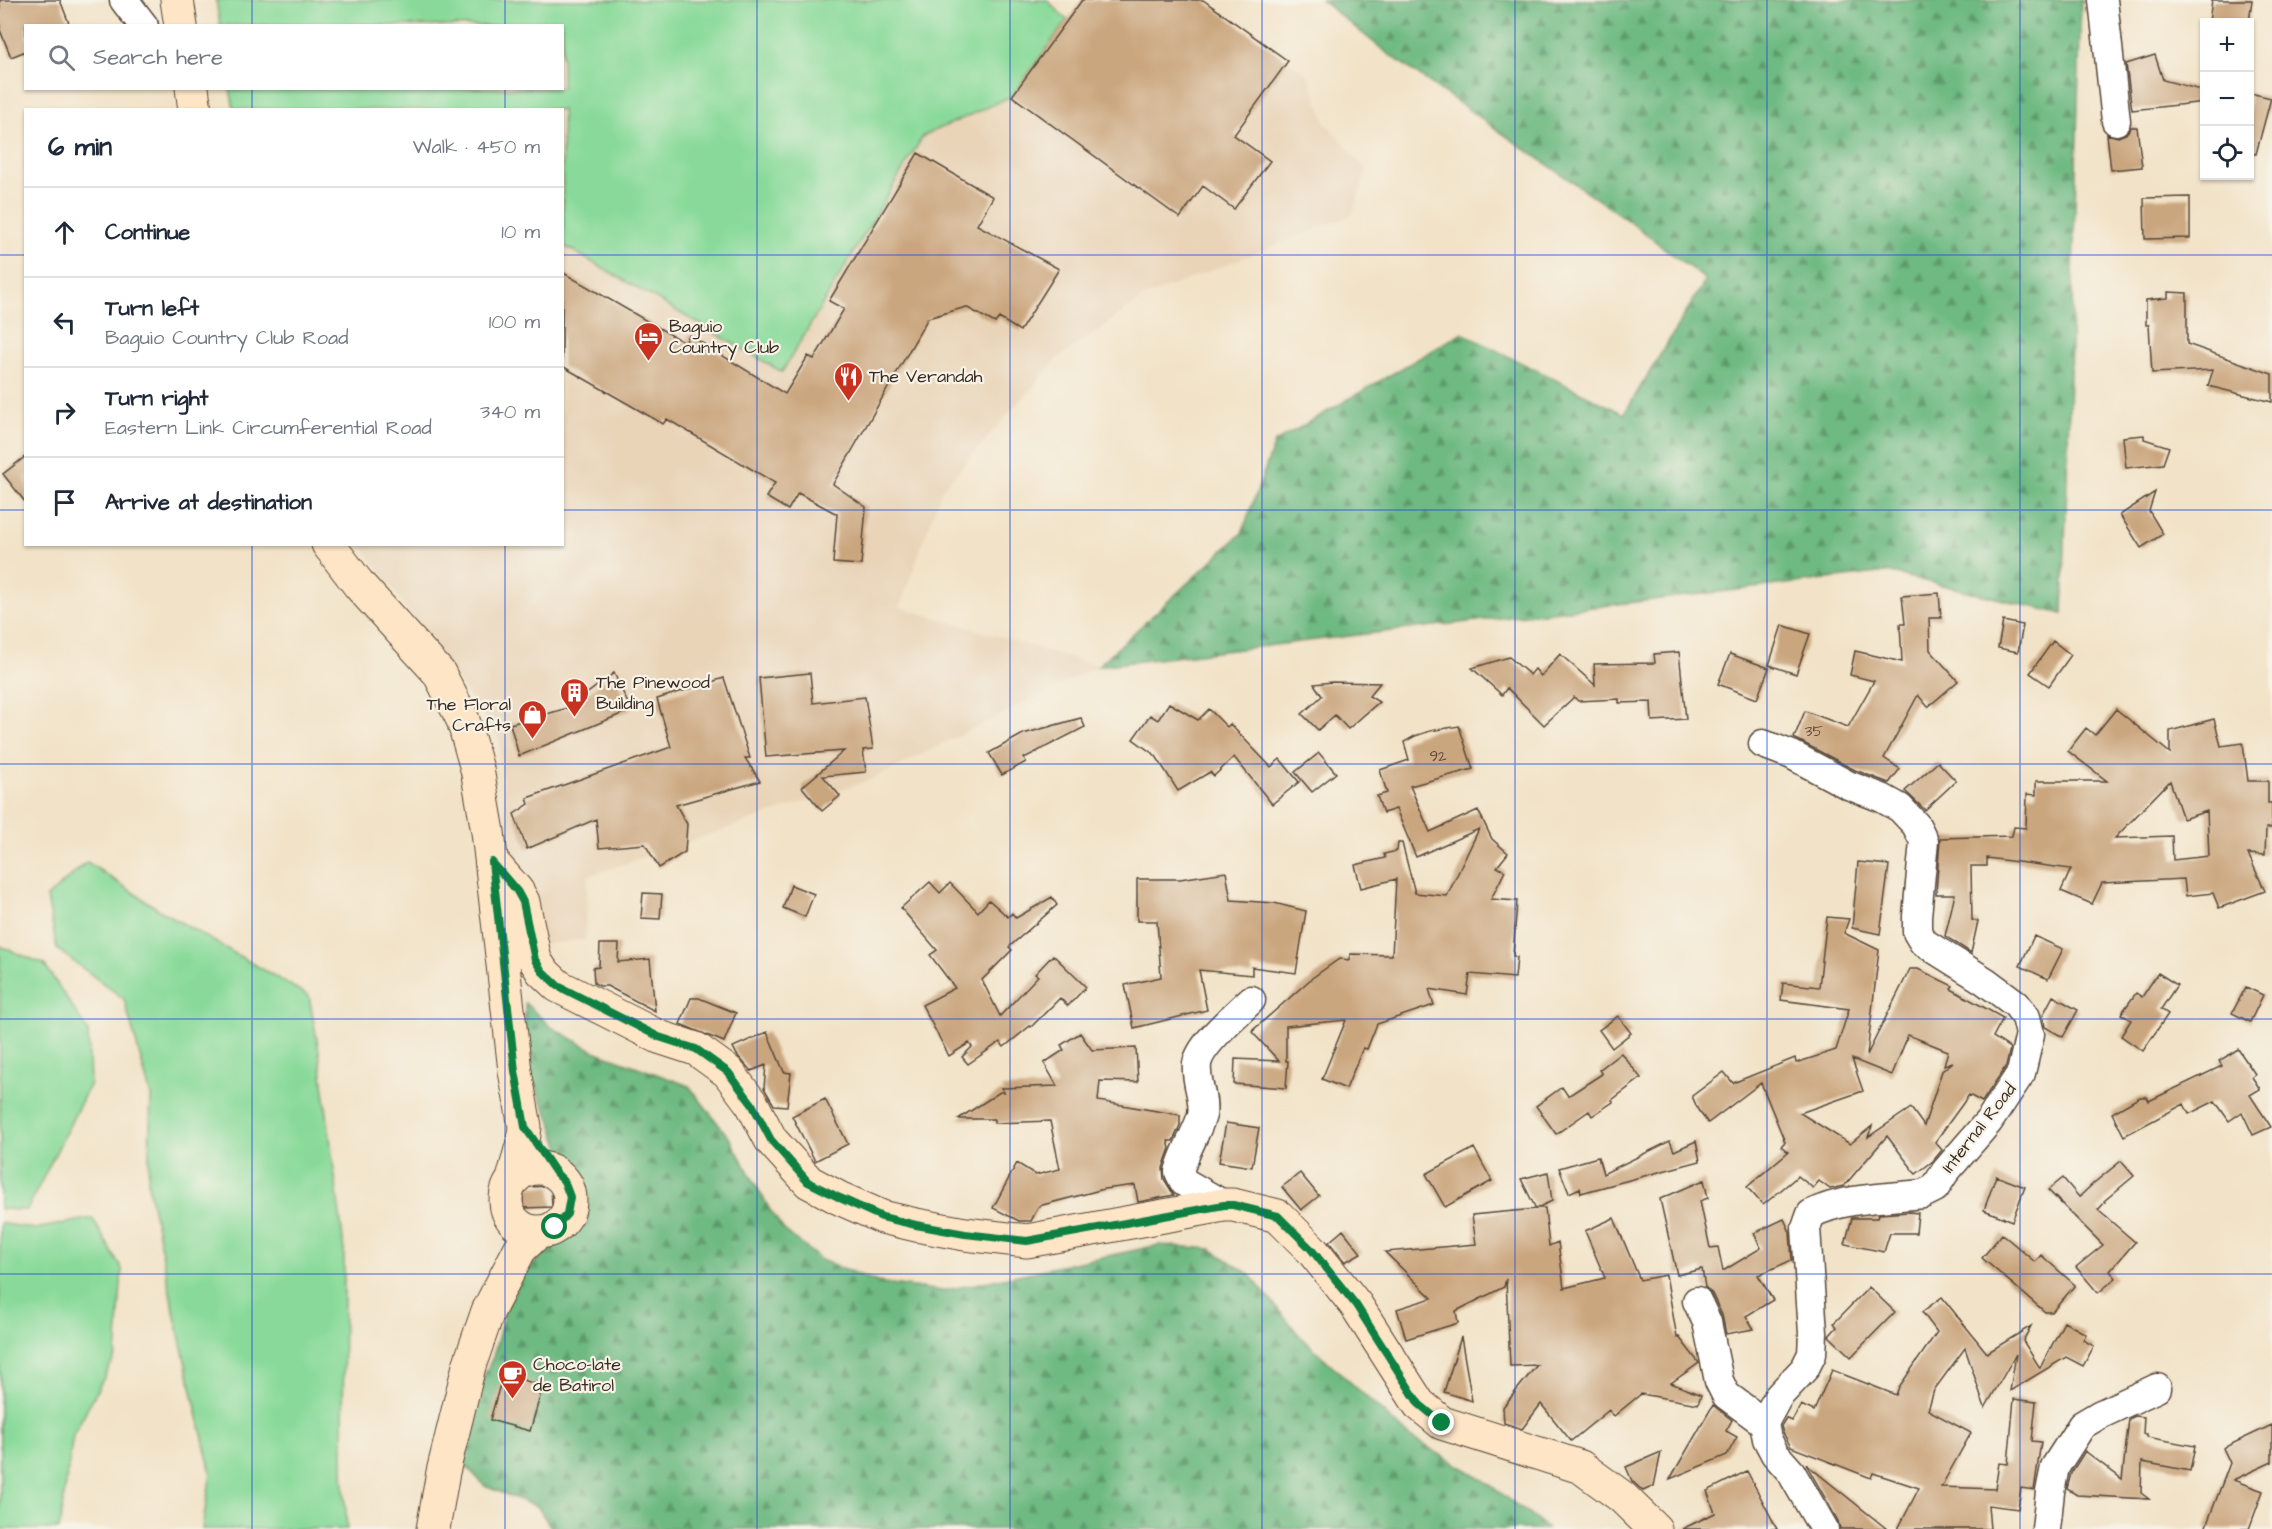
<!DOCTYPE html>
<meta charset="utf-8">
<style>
:root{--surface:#fff;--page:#f6f6f7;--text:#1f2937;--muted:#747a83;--line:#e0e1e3}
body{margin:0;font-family:"Architects Daughter",sans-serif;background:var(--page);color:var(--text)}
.controls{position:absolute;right:18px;top:18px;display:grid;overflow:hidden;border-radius:0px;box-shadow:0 2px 4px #0004}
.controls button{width:54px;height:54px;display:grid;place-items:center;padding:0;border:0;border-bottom:2px solid var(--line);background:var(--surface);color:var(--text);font:30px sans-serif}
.stop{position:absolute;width:18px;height:18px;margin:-14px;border:4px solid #0b8043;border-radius:50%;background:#fff}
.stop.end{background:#0b8043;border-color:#fff;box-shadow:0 2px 6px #0008}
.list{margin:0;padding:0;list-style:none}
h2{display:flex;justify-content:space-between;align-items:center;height:78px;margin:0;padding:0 24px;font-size:26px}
h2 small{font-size:20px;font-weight:400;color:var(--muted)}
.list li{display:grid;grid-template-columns:39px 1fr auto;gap:18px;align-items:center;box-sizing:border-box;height:90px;padding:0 24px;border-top:2px solid var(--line)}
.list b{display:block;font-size:22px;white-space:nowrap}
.list p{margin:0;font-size:20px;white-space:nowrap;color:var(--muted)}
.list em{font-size:20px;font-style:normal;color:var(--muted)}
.icon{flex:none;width:33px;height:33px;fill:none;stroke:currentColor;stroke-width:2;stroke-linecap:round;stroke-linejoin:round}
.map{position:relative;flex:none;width:2272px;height:1529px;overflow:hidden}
.search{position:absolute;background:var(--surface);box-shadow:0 2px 4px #0004;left:24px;top:24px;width:540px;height:66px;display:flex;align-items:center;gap:15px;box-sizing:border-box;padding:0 21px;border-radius:0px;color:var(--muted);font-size:22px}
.panel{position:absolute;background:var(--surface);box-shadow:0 2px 4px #0004;left:24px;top:108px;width:540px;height:438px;border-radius:0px}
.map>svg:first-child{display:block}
</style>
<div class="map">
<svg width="2272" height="1529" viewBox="0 0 2272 1529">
<defs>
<pattern id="forest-firs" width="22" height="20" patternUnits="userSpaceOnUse" patternTransform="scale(1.5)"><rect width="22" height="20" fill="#6eba82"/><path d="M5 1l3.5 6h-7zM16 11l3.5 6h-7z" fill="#5c976a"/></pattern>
</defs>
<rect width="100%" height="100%" fill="#f7f3e8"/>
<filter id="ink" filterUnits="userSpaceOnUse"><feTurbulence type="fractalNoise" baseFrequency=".0167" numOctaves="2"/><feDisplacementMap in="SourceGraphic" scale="12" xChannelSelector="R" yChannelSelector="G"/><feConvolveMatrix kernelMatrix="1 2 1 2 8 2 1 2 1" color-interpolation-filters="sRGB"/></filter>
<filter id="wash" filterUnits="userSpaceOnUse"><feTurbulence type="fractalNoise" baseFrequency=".008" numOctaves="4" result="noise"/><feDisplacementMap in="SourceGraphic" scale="24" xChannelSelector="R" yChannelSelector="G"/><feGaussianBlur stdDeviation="1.35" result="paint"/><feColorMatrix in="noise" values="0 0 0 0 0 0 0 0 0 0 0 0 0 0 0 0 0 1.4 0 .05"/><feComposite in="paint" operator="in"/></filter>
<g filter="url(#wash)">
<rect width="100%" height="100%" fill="#f2e3c8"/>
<!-- built -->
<path fill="#e9d4b8" d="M1082 0H1203L1308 75 1326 123 1367 171 1352 215 1144 297 1057 359 942 489 900 607 1098 666 875 778 588 876 585 940 517 947 499 738 361 545 562 544 563 245 782 372 923 136 1012 96Z"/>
<!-- green -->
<path fill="#89da9a" stroke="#62825c" stroke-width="1.5" d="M216 0H1047L1067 20 1012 96 923 136 782 372 563 245 562 110 234 109 230 89 562 88V26L220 25Z
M87 862 161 911 309 996 319 1051 344 1248 343 1471 347 1529H202L211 1473 177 1326 148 1185 151 1096 124 999 57 949 47 897Z
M0 946 44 964 88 1031 90 1084 27 1210 0 1209Z
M92 1218 122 1269 116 1355 73 1435 59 1529H0V1223L35 1229Z"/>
<!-- forest -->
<path fill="url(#forest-firs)" stroke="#547250" stroke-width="1.5" d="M1321 0H2081L2063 614 1887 572 1098 666 1242 533 1275 442 1462 333 1624 414 1706 280 1630 222 1387 53Z
M525 1003 551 1027 594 1051 689 1086 730 1139 770 1210 783 1229 821 1260 877 1282 942 1291 1159 1245 1211 1249 1249 1274 1299 1335 1410 1437 1482 1479 1548 1529H552L538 1507 485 1486 457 1456 472 1401 493 1357 505 1311 526 1270 556 1244 572 1203 562 1154 549 1117 525 1066Z"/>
<g id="blocks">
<!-- building -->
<path fill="#caa67e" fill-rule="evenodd" d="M0 0H60L70 26H26V51L11 57 0 30Z
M1082 0H1203L1288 61 1234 135 1270 161 1234 209 1203 186 1180 218 1012 96Z
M2212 0H2252L2249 22H2209Z
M2155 55 2163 80 2205 91V102L2132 110 2126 64Z
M2250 93 2271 98 2256 154 2250 153Z
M2131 127H2137L2142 167 2111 170 2107 134 2118 137 2126 134Z
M918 153 993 197 977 225 1059 269 1020 331 999 318 995 323 966 307 928 318 833 484 866 507 861 565 833 563 837 514 798 493 788 510 766 497 775 483 667 419 663 424 562 366V272L685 343 689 335 785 394 808 356 814 359 844 309 829 301Z
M2190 197V238L2145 239 2144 198Z
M2168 292 2187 293V344L2272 374V402L2208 386 2213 370 2152 373 2149 325H2146V300L2168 298Z
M2144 435V439L2169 447 2163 464 2126 468 2123 437Z
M26 456V503L3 474Z
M2155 492 2149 511 2163 534 2141 548 2120 515Z
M1939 593 1941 618H1929L1930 650 1958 681 1928 707 1918 695 1884 758 1900 769 1889 783 1855 770 1794 738 1805 711 1848 727 1874 681 1850 675 1855 651 1902 662 1900 624H1905L1902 596Z
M2003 621 2023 625 2018 652 1998 648Z
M1782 625 1810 634 1796 674 1769 665Z
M2053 641 2071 655 2049 686 2030 673Z
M1679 652 1686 719 1652 721 1651 702 1619 703V699L1578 701 1574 697 1544 725 1507 688 1502 695 1472 668 1509 657 1530 675 1535 669 1541 676 1560 654 1595 685 1594 664 1655 663 1654 654Z
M1730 654 1769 668 1757 699 1718 684Z
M614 673 631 710 519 756 510 724 568 708Z
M810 673 813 703 865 697 873 749 863 750 866 772 823 776 840 796 822 811 802 787 844 751 766 757 759 678Z
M724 678 750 758H745L760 781 676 805 687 824 685 852 659 868 645 844 599 848 596 819 527 849 514 814 529 804 527 798 671 747 657 699Z
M1332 682 1380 683 1369 696 1379 702 1348 729 1335 715 1318 730 1302 714 1322 696 1314 684Z
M1169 703 1198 720 1209 709 1227 727 1230 724 1271 767 1280 759 1299 782 1272 804 1234 757 1214 776 1210 772 1178 791 1156 756 1133 739 1150 715 1158 720Z
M2116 709 2170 753V731L2214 719 2221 746 2243 743 2248 781H2268V803H2272V828H2266L2265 855 2248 854 2265 891 2219 908 2213 893 2186 896 2184 879 2102 883 2092 904 2061 891 2071 869 1987 858V866H1971L1972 920 1978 921 1971 953 1945 936 1955 894H1936L1940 838 2012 836 2014 827 2026 828 2027 794 2036 795V781H2107L2068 751 2086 728 2095 735ZM2170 781 2183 819 2207 811 2209 856 2173 860 2172 836 2115 838Z
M1081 718 1085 727 1024 758 1026 762 1002 775 989 753 1023 734Z
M1459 726 1473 769 1410 786 1430 832 1478 810 1492 839 1508 853 1497 867 1505 871 1491 899 1517 901 1513 956 1517 957 1515 978 1470 974 1467 995 1429 989 1434 1005 1377 1024 1367 1049 1363 1048 1346 1089 1322 1079 1346 1020 1286 1026V1061H1288L1286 1088 1234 1084 1235 1059 1279 1061 1252 1032 1254 1030H1253L1312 978 1339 959 1350 960V954L1392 955 1396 879 1361 888 1355 865 1385 858 1384 854 1397 851 1398 843H1402L1415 893 1447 896 1479 829 1416 857 1396 809 1383 813 1377 796 1387 793 1380 770 1409 760 1404 742 1415 736 1430 731Z
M1319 753 1336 773 1312 792 1295 772Z
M1938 762 1956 781 1925 810 1905 791Z
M1858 862 1889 865 1880 934 1852 928Z
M1226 872 1231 900 1274 903 1306 911 1296 973 1252 967V975L1199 970 1207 1010 1134 1028 1125 985 1161 977 1157 921H1137V879H1180Z
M930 882 940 893 950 883 978 912 989 900 1008 917 1012 913 1016 918 1052 897 1057 905 1009 947 1012 950 982 980 1000 1016 1038 976 1035 974 1053 955 1086 987 1068 1006 1060 998 1031 1027 1030 1026 1004 1047 1000 1042 968 1064 962 1057 972 1047 969 1043 949 1056 922 1005 955 988 930 955 937 950 901 908Z
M791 885 814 894 805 917 783 908Z
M643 893 662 894 660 919 641 918Z
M1827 917 1849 919 1844 933 1879 950 1867 1055 1910 969H1918L1953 986 1951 989 2003 1018 1993 1037 2010 1048 2006 1066 1982 1102 1969 1095 1935 1142 1942 1150 1933 1161 1916 1174 1911 1169V1167L1887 1136 1844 1186 1830 1189 1819 1181 1813 1188 1798 1176 1763 1205 1747 1187 1788 1152 1781 1146 1785 1142 1761 1083 1708 1123 1698 1110 1692 1096 1724 1072 1733 1083 1795 1058 1796 1063 1836 1050 1849 1009 1781 1000 1783 983 1819 987ZM1908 1035 1948 1051 1944 1065 1953 1062 1942 1071 1924 1126 1911 1108 1868 1137 1872 1126 1850 1144 1800 1113 1863 1091 1852 1059 1892 1075Z
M2034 936 2063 949 2048 979 2020 966Z
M600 944H619L618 962 650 959 655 1011 607 986H600L594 983 593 968 599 967Z
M2158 973 2177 985 2161 1009 2168 1014 2143 1051 2121 1036 2131 1020 2121 1014 2136 993 2142 997Z
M2246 987 2263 995 2250 1022 2232 1013Z
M2053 996 2078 1010 2063 1037 2045 1027 2043 1015Z
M691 998H699L736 1013 724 1042 680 1024Z
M1618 1016 1631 1033 1612 1048 1599 1030Z
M767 1032 784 1072 791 1073 787 1106 774 1105 764 1088 766 1065 751 1071 737 1055 733 1047Z
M1080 1033 1092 1050 1136 1048 1138 1082 1100 1081 1098 1101 1180 1115V1125L1173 1141H1168L1170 1148 1163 1168 1164 1179 1174 1195 1138 1202 1135 1185 1104 1189 1039 1206 1031 1221H1019L993 1208 1017 1163 1036 1175 1060 1169 1050 1121 994 1123V1119H958L1000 1092H1004L1001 1088 1057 1086 1044 1063 1064 1050 1061 1045Z
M2238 1049 2255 1074 2252 1077 2260 1089 2250 1095 2271 1127 2253 1135 2242 1112 2229 1121 2215 1101 2189 1114 2184 1104 2124 1136 2112 1113 2140 1097H2147L2149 1101 2222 1066 2219 1061Z
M1621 1053 1641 1078 1612 1100 1613 1102 1592 1116 1589 1111 1556 1134 1536 1106 1562 1087 1568 1096 1602 1074 1599 1070Z
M825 1099 848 1144 815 1161 792 1116Z
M1226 1123 1259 1128 1252 1167 1219 1162Z
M1670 1141 1674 1151 1696 1141 1700 1161 1581 1193 1580 1188 1569 1193 1559 1168 1598 1157 1603 1174Z
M1474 1148 1492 1181 1445 1207 1426 1174Z
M2121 1161 2134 1176 2104 1201 2105 1202 2098 1210 2135 1242 2110 1271 2116 1278 2098 1293 2076 1267 2103 1245 2048 1190 2063 1178 2079 1197 2095 1182Z
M1548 1172 1552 1201 1537 1208H1545L1549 1246 1558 1242 1564 1288 1605 1278 1585 1231 1614 1218 1640 1280 1666 1275 1677 1338 1679 1337 1699 1363 1671 1383 1701 1395 1698 1404 1641 1394 1614 1416 1609 1410 1571 1441 1541 1404 1522 1429 1504 1423 1503 1407 1537 1365 1510 1366 1506 1279 1504 1287 1456 1311 1458 1323 1406 1339 1397 1309 1432 1298 1385 1252 1476 1244 1472 1215 1536 1209 1521 1179Z
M1300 1173 1319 1196 1301 1210 1282 1187Z
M1996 1176 2025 1187 2012 1221 1984 1210Z
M1704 1180 1708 1198 1700 1201 1710 1248 1718 1247 1723 1271 1761 1248 1754 1233 1784 1219 1790 1232 1792 1260 1758 1275 1773 1300 1746 1316 1754 1329 1726 1334 1722 1315 1712 1294 1705 1287 1702 1269 1677 1275 1660 1199Z
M551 1186 552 1207 523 1208V1194L529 1187Z
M1909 1212 1918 1213 1916 1233H1890L1884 1252 1845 1244 1852 1218H1878L1879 1214Z
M1343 1230 1361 1253 1345 1262 1329 1242Z
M2002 1234 2035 1262 2041 1255 2075 1285 2052 1312H2045L1982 1258Z
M1869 1287 1895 1312 1851 1357 1829 1336 1837 1327 1834 1323Z
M1942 1297 1987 1353 2031 1326 2023 1341 2040 1368 2064 1322 2086 1334 2083 1340 2094 1346 2083 1366 2066 1357 2010 1391 2016 1354 1985 1408 1965 1348 1934 1390 1928 1410 1971 1433 1941 1487 1995 1489 1999 1463 2008 1464 2014 1399 2036 1402 2032 1441 2041 1442 2034 1490 2021 1488 2018 1509 1988 1505 1990 1529H1898L1919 1488 1873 1473 1871 1478 1791 1447 1783 1433 1781 1426 1786 1418 1792 1421 1801 1405 1814 1411 1832 1370 1896 1395 1899 1387 1937 1332 1922 1312Z
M1461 1337 1472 1401 1444 1392Z
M503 1374 543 1386 530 1431 490 1420Z
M1713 1405 1732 1420 1726 1431 1737 1437 1727 1455 1670 1479Z
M2135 1416 2144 1417 2143 1434H2147V1437L2195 1446 2190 1471 2142 1462 2141 1493 2149 1499 2077 1495 2067 1489 2071 1473 2085 1451 2122 1479 2129 1419Z
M2272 1425V1462L2233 1480 2263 1491 2249 1529H2205L2230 1463 2223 1448Z
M1661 1452 1654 1486 1643 1491 1632 1481 1626 1467Z
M1806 1464 1887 1529H1840L1838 1521Z
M1747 1471 1777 1529H1682L1715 1513 1707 1491Z"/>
</g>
</g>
<g filter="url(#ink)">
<use href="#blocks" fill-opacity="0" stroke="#564638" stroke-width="1.5"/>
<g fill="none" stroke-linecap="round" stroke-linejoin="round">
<defs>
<path id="street" d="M124 0 144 26
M2103 0 2116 121
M1763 744 1792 755 1848 785 1882 798 1900 808 1916 825 1924 841 1917 916V932L1923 942 1985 981 2016 1004 2026 1017 2030 1034 2021 1073 1989 1121 1945 1172 1935 1188 1923 1194C1886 1198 1845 1197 1811 1214L1806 1228 1813 1333 1812 1354 1805 1368 1778 1397 1764 1423 1767 1439 1775 1454 1791 1472 1824 1529
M1224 1205 1184 1182 1179 1172C1184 1152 1197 1132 1202 1115 1205 1098 1195 1081 1197 1064 1200 1044 1236 1015 1251 1000
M1697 1301 1707 1322 1719 1381 1726 1395 1764 1423
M2046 1529 2050 1492 2055 1467 2082 1425 2099 1415 2157 1388"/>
<path id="secondary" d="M177 0 181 26
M192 88 195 110
M328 544 360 586 439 673 463 720 477 769 488 832 515 1071 525 1127 523 1142 513 1179
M492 862 517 891 523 902 535 960 542 971 558 986 659 1037 696 1049 728 1072 752 1104 771 1140 809 1182 839 1198 882 1217 916 1225 965 1234 1027 1241 1224 1205H1233L1278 1216 1311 1249 1356 1305 1419 1404 1442 1423 1581 1467 1622 1497 1655 1529
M506 1200a32 32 0 1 1 64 0a32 32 0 1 1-64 0Z
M433 1529 443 1472 469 1366 488 1311 520 1249 538 1232"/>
</defs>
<!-- street casing -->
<use href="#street" stroke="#564638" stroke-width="31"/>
<!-- secondary casing -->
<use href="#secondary" stroke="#564638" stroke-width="35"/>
<!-- street -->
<use href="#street" stroke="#fff" stroke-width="28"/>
<!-- secondary -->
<use href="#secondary" stroke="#fde5c5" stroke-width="33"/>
</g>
</g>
<g fill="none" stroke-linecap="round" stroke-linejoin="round" filter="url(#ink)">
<!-- route -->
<path stroke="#0b8043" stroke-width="8" d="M555 1227 567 1214 570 1197 564 1181 556 1173 525 1127 515 1071 492 862 517 891 523 902 535 960 542 971 558 986 659 1037 696 1049 728 1072 752 1104 771 1140 808 1182 840 1198 882 1217 916 1225 965 1234 1027 1241 1224 1205H1233L1278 1216 1311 1249 1356 1305 1419 1404 1442 1423"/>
</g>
<!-- grid -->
<path fill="none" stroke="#1d4ed8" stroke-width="1.5" stroke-opacity="0.55" d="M252 0V26M505 0V26M757 0V1529M1010 0V1529M1262 0V1529M1515 0V1529M1767 0V1529M2020 0V1529M252 88V110M505 88V110M0 255H26M562 255H2272M0 510H26M562 510H2272M252 544V1529M505 544V1529M0 764H2272M0 1019H2272M0 1274H2272"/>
<!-- icons -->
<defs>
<symbol id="hotel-pin" viewBox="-11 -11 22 30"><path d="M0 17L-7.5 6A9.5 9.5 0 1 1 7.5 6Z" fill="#c8321e" stroke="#f7f3e8"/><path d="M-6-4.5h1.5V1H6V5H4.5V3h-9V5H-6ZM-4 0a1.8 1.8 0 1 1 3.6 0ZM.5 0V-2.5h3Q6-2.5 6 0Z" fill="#fff"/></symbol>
<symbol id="restaurant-pin" viewBox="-11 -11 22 30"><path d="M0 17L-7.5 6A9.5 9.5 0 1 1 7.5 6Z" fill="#c8321e" stroke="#f7f3e8"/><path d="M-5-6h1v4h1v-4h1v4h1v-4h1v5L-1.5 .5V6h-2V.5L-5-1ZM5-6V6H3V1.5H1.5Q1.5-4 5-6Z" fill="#fff"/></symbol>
<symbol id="building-pin" viewBox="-11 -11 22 30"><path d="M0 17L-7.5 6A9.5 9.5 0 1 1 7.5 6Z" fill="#c8321e" stroke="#f7f3e8"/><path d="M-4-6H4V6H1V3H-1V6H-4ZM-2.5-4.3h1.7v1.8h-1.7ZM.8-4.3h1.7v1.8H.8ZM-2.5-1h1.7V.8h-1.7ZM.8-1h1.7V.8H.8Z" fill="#fff"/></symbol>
<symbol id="shop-pin" viewBox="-11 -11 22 30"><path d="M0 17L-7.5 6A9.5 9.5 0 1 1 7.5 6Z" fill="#c8321e" stroke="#f7f3e8"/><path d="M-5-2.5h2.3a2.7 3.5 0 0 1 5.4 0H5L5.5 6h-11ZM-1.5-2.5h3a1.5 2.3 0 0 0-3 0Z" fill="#fff"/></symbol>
<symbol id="cafe-pin" viewBox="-11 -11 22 30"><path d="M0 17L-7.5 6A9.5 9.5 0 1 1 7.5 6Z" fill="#c8321e" stroke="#f7f3e8"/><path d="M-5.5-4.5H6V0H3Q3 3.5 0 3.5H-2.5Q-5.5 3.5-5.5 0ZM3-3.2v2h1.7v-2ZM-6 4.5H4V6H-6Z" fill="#fff"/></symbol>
</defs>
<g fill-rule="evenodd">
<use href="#hotel-pin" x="632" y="320" width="33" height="45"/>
<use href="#restaurant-pin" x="832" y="360" width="33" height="45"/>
<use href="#building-pin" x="558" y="676" width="33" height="45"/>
<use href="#shop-pin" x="516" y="698" width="33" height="45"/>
<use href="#cafe-pin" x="496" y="1358" width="33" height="45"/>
</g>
<g text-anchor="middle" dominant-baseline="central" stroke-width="4.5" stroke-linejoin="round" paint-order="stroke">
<!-- number labels -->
<g font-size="15" fill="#5f4936">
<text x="1814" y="731">35</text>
<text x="1438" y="756">92</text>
</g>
<!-- poi labels -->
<g font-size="18" fill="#3b2a1e" stroke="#f7f3e8" text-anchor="start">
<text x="669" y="326">Baguio<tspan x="669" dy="21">Country Club</tspan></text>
<text x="869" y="376">The Verandah</text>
<text x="596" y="682">The Pinewood<tspan x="596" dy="21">Building</tspan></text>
<text x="511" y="704" text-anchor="end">The Floral<tspan x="511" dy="21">Crafts</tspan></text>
<text x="533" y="1364">Choco-late<tspan x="533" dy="21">de Batirol</tspan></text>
</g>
<!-- street labels -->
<g font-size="18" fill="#3b2a1e" stroke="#f7f3e8">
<text transform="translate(1979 1128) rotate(-52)">Internal Road</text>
</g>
</g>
</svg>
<div class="controls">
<button>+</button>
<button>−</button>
<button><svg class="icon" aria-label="locate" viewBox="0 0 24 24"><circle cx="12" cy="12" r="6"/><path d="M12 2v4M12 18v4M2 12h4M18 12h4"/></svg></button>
</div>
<div class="stop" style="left:555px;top:1227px"></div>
<div class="stop end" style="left:1442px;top:1423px"></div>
<div class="search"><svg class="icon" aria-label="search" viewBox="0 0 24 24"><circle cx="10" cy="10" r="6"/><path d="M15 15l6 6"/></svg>Search here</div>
<section class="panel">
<h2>6 min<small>Walk · 450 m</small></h2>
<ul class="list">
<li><svg class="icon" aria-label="ahead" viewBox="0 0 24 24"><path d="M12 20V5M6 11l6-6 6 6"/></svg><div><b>Continue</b></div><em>10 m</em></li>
<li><svg class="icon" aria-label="left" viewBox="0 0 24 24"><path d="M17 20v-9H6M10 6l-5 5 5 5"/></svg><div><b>Turn left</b><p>Baguio Country Club Road</p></div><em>100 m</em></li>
<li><svg class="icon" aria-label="right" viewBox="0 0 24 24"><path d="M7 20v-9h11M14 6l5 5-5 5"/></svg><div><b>Turn right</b><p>Eastern Link Circumferential Road</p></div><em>340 m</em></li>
<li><svg class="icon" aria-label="arrive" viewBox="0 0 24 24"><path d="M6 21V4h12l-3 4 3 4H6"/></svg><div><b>Arrive at destination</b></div></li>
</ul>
</section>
</div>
